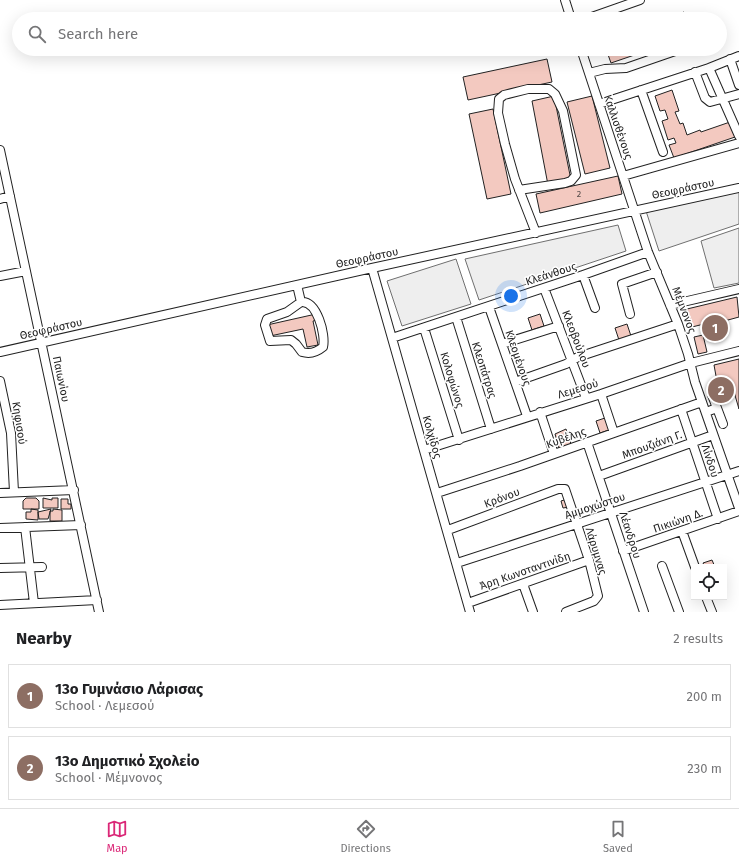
<!DOCTYPE html>
<meta charset="utf-8">
<style>
:root{--surface:#fff;--page:#f6f6f6;--text:#202124;--muted:#757577;--line:#e0e0e0;--accent:#db2777}
body{margin:0;font-family:"Fira Sans",sans-serif;background:var(--page);color:var(--text)}
.controls{position:absolute;right:12px;bottom:12px;display:grid;overflow:hidden;border-radius:0px;box-shadow:0 4px 16px #0002}
.controls button{width:36px;height:36px;display:grid;place-items:center;padding:0;border:0;border-bottom:1px solid var(--line);background:var(--surface);color:var(--text);font:20px sans-serif}
.you{position:absolute;left:511px;top:296px;width:14px;height:14px;margin:-10px;border:3px solid #fff;border-radius:50%;background:#1a73e8;box-shadow:0 0 0 6px #1a73e833}
.badge{display:grid;place-items:center;width:26px;height:26px;border-radius:50%;background:var(--accent);color:#fff;font-size:13px;font-weight:700}
.pin{position:absolute;translate:-50% -50%;border:2px solid #fff;box-shadow:0 1px 4px #0006}
.list{margin:0;padding:0;list-style:none}
h2{display:flex;justify-content:space-between;align-items:center;height:52px;margin:0;padding:0 16px;font-size:17px}
h2 small{font-size:13px;font-weight:400;color:var(--muted)}
.list li{display:grid;grid-template-columns:26px 1fr auto;gap:12px;align-items:center;box-sizing:border-box;height:64px;margin:0 8px 8px;padding:0 8px;border:1px solid var(--line);border-radius:0px}
.list b{display:block;font-size:15px;white-space:nowrap}
.list p{margin:0;font-size:13px;white-space:nowrap;color:var(--muted)}
.list em{font-size:13px;font-style:normal;color:var(--muted)}
.icon{flex:none;width:22px;height:22px;fill:none;stroke:currentColor;stroke-width:2;stroke-linecap:round;stroke-linejoin:round}
.map{position:relative;flex:none;width:739px;height:612px;overflow:hidden}
.search{position:absolute;background:var(--surface);box-shadow:0 4px 16px #0002;left:12px;right:12px;top:12px;height:44px;display:flex;align-items:center;gap:10px;box-sizing:border-box;padding:0 14px;border-radius:22px;color:var(--muted);font-size:15px}
.sheet{height:196px;background:var(--surface)}
nav{display:flex;justify-content:space-around;align-items:center;box-sizing:border-box;height:56px;border-top:1px solid var(--line);background:var(--surface);font-size:11px;color:var(--muted)}
nav a{display:grid;justify-items:center;gap:2px}
nav .on{color:var(--accent)}
.map>svg:first-child{display:block}
</style>
<div class="map">
<svg width="739" height="612" viewBox="0 0 739 612">
<rect width="100%" height="100%" fill="#fff"/>
<!-- green -->
<path fill="#eee" stroke="#6f6f6f" d="M739 191V224L659 251 646 211Z
M618 225 626 251 479 300 465 259Z
M739 228V283L714 288 701 241Z
M456 259 471 304 402 326 387 281Z"/>
<!-- building -->
<path fill="#f3c9c0" stroke="#222" d="M684 12 686 19H665Z
M606 49H652L611 63Z
M547 59 552 82 468 100 463 77Z
M672 90 679 111 675 112 680 124 683 123 687 135 700 130 701 132 730 122 735 137 674 158 669 145 676 143 674 138 668 140 662 121 668 119 665 110 660 111 655 96Z
M554 96 571 180 548 185 532 101Z
M592 96 610 168 585 174 567 102Z
M493 109 511 194 487 199 469 114Z
M618 176 622 194 540 213 536 194Z
M737 297 739 317 717 323 716 321 692 327 687 309Z
M316 314 318 320 313 321 318 345 307 347 303 329 270 336 267 325Z
M540 314 544 326 532 330 528 318Z
M627 324 631 336 619 340 615 328Z
M703 335 707 352 698 354 694 337Z
M739 359V409L734 392 723 386 718 387 714 365Z
M608 417 612 429 600 433 596 421Z
M566 429 571 444 559 448 555 434Z
M26 498H36L39 501V509H23V501Z
M43 498 52 500V498H58V508H43Z
M61 499H68V504H71V509H61Z
M567 499 569 507 563 508 561 501Z
M31 509 38 510V520L26 519V512H31Z
M51 509 48 519H39L38 512Z
M53 509 62 510V521H50V511H53Z
M712 560 715 567H705L703 563Z"/>
<g fill="none" stroke-linecap="round" stroke-linejoin="round">
<defs>
<path id="minor" d="M565 0 571 19
M586 19 640 0
M581 49 648 252 678 324 688 354 695 382 739 508
M730 59 739 85
M709 68 739 136
M695 72 705 98 710 102 739 94
M589 73 605 69 626 68 681 49
M641 90 663 152
M599 104 709 68 739 56
M0 150 99 612
M623 176 739 143
M519 190 565 183 571 181 576 175 563 111 555 94 549 89H528L504 95 499 99 498 113 505 144 515 179 536 233
M0 199 10 196
M372 268 470 612
M583 275 595 308
M0 276 26 271
M297 285 301 302
M544 288 586 398
M301 302C317 300 326 335 323 347 317 352 309 354 302 352L296 344 291 340 270 341 265 325 267 319 287 312Z
M670 305 739 289
M489 307 527 416
M630 314 622 284 657 272
M456 317 491 429
M424 328 459 440
M392 338 583 275 648 252
M502 344 559 326
M0 352 372 268 739 188
M0 381 11 433 14 492
M515 382 566 364 578 357 678 324
M601 394 614 433
M712 395 717 408
M681 409 718 519
M540 412 554 454
M706 412 717 408 723 424
M587 442 644 612
M424 450 601 394 691 363 739 351
M599 476 713 435
M0 493 74 490
M437 493 520 466 702 402
M25 527 34 603
M0 528 81 525
M448 530 558 489H565L589 560 598 596 594 601 566 612
M682 531 695 567
M623 551 739 511
M457 563 739 471
M662 566 679 612
M0 568 42 567
M523 584 533 612
M706 597 712 612
M468 603 589 560
M0 605 97 600"/>
</defs>
<!-- minor casing -->
<use href="#minor" stroke="#222" stroke-width="10"/>
<!-- minor -->
<use href="#minor" stroke="#fff" stroke-width="8"/>
</g>
<g text-anchor="middle" dominant-baseline="central" stroke-width="3" stroke-linejoin="round" paint-order="stroke">
<!-- number labels -->
<g font-size="9" fill="#564c4a">
<text x="579" y="194">2</text>
</g>
<!-- street labels -->
<g font-size="11" fill="#222" stroke="#fff">
<text transform="translate(618 127) rotate(71)">Καλλισθένους</text>
<text transform="translate(683 189) rotate(-12)">Θεοφράστου</text>
<text transform="translate(367 258) rotate(-12)">Θεοφράστου</text>
<text transform="translate(551 274) rotate(-18)">Κλεάνθους</text>
<text transform="translate(684 310) rotate(69)">Μέμνονος</text>
<text transform="translate(51 329) rotate(-13)">Θεοφράστου</text>
<text transform="translate(576 339) rotate(69)">Κλεοβούλου</text>
<text transform="translate(518 358) rotate(71)">Κλεομένους</text>
<text transform="translate(484 370) rotate(72)">Κλεοπάτρας</text>
<text transform="translate(61 379) rotate(78)">Παιωνίου</text>
<text transform="translate(452 380) rotate(73)">Κολοφώνος</text>
<text transform="translate(578 389) rotate(-17)">Λεμεσού</text>
<text transform="translate(19 423) rotate(81)">Κηφισού</text>
<text transform="translate(432 437) rotate(74)">Κολχίδος</text>
<text transform="translate(566 438) rotate(-20)">Κυβέλης</text>
<text transform="translate(652 445) rotate(-20)">Μπουζιάνη Γ.</text>
<text transform="translate(710 461) rotate(72)">Λίνδου</text>
<text transform="translate(502 498) rotate(-21)">Κρόνου</text>
<text transform="translate(595 506) rotate(-18)">Αμμοχώστου</text>
<text transform="translate(678 521) rotate(-19)">Πικιώνη Δ.</text>
<text transform="translate(630 535) rotate(72)">Λέανδρου</text>
<text transform="translate(596 551) rotate(73)">Λάρυμνας</text>
<text transform="translate(525 571) rotate(-19)">Άρη Κωνσταντινίδη</text>
</g>
</g>
</svg>
<div class="controls">
<button><svg class="icon" aria-label="locate" viewBox="0 0 24 24"><circle cx="12" cy="12" r="6"/><path d="M12 2v4M12 18v4M2 12h4M18 12h4"/></svg></button>
</div>
<div class="you"></div>
<div class="pin badge" style="left:715px;top:328px;background:#8d6e63">1</div>
<div class="pin badge" style="left:721px;top:390px;background:#8d6e63">2</div>
<div class="search"><svg class="icon" aria-label="search" viewBox="0 0 24 24"><circle cx="10" cy="10" r="6"/><path d="M15 15l6 6"/></svg>Search here</div>
</div>
<section class="sheet">
<h2>Nearby<small>2 results</small></h2>
<ul class="list">
<li><span class="badge" style="background:#8d6e63">1</span><div><b>13ο Γυμνάσιο Λάρισας</b><p>School · Λεμεσού</p></div><em>200 m</em></li>
<li><span class="badge" style="background:#8d6e63">2</span><div><b>13ο Δημοτικό Σχολείο</b><p>School · Μέμνονος</p></div><em>230 m</em></li>
</ul>
</section>
<nav>
<a class="on"><svg class="icon" aria-label="map" viewBox="0 0 24 24"><path d="M3 6l6-2 6 2 6-2v14l-6 2-6-2-6 2zM9 4v14M15 6v14"/></svg>Map</a>
<a><svg class="icon" aria-label="directions" viewBox="0 0 24 24"><path d="M12 3l9 9-9 9-9-9zM9 14v-3h6M13 9l2 2-2 2"/></svg>Directions</a>
<a><svg class="icon" aria-label="saved" viewBox="0 0 24 24"><path d="M7 4h10v16l-5-4-5 4z"/></svg>Saved</a>
</nav>
